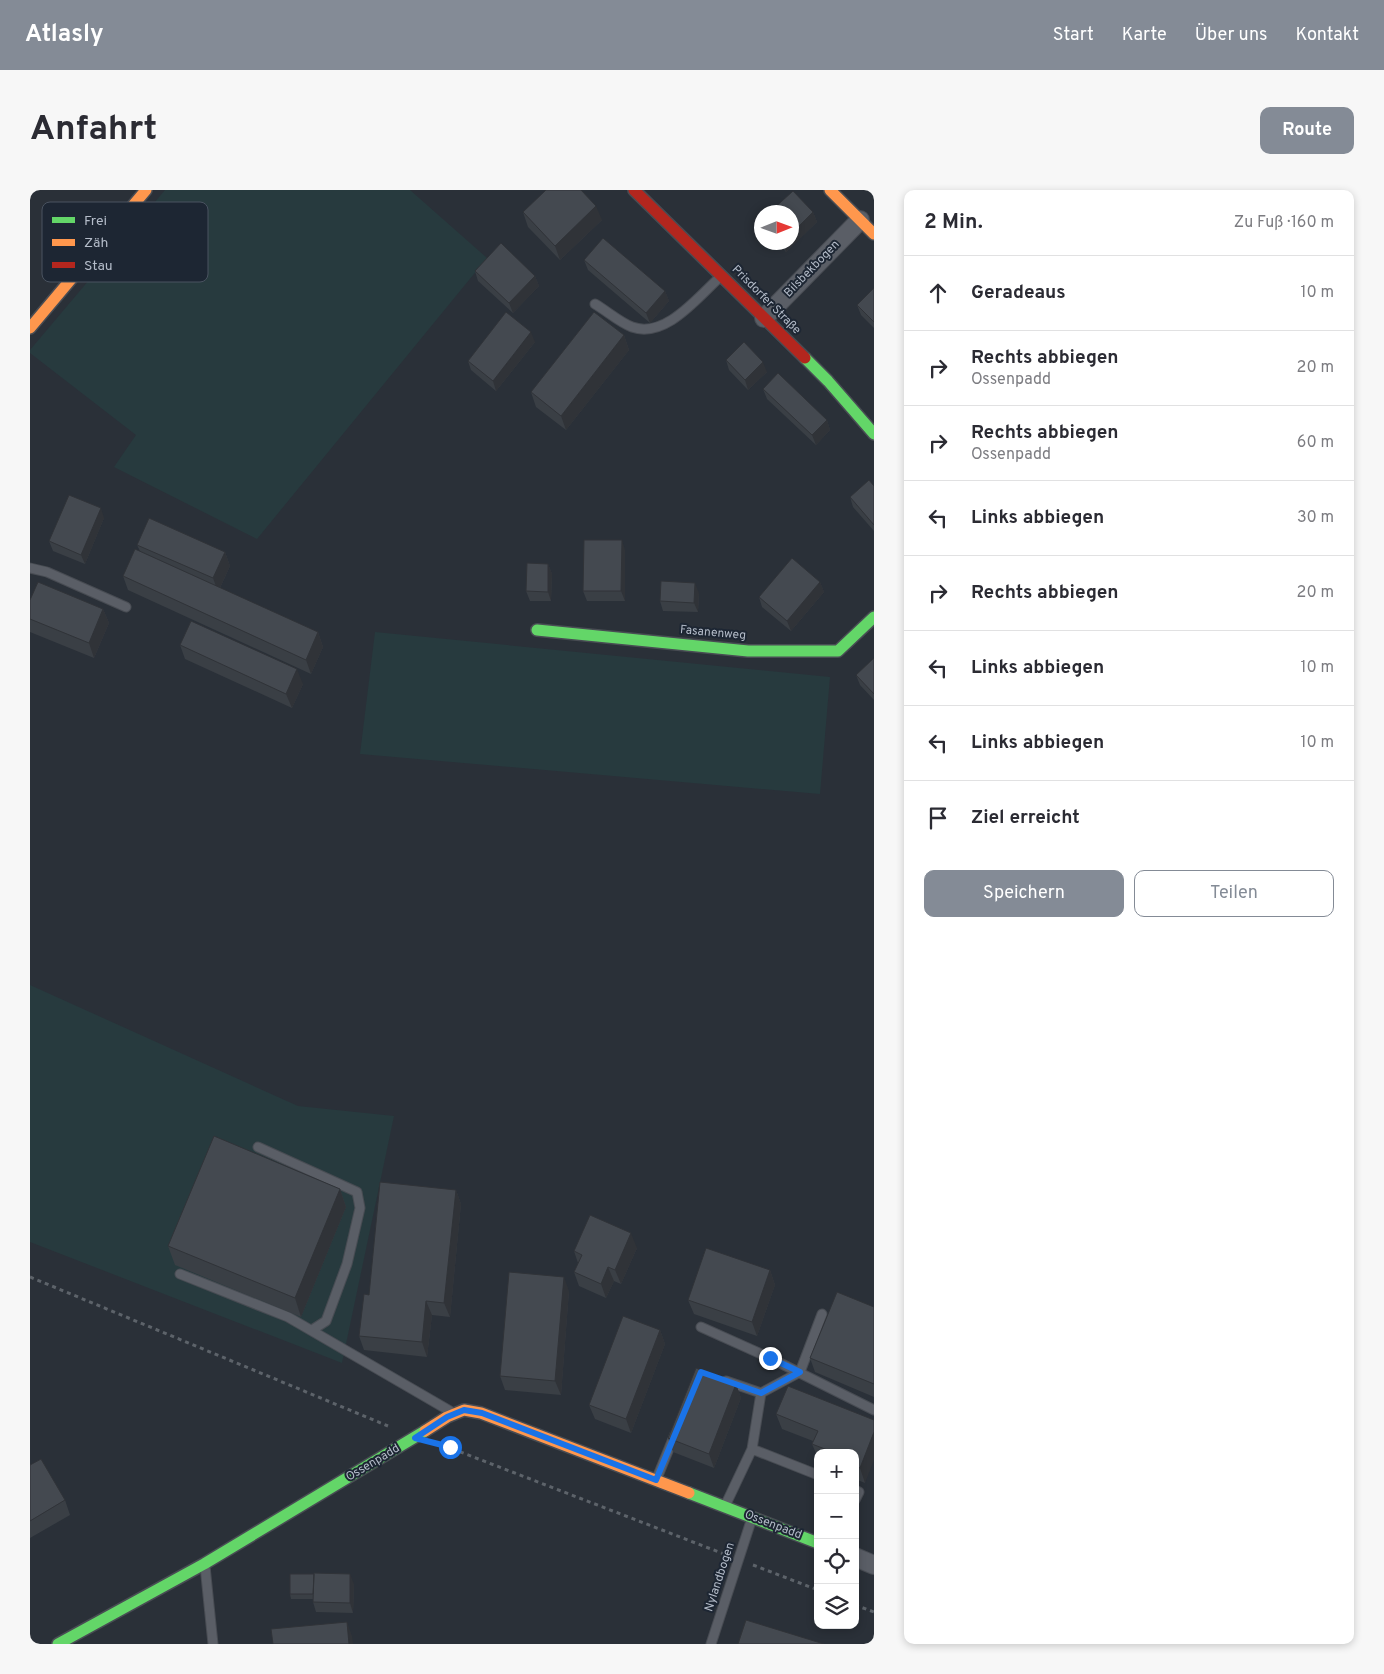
<!DOCTYPE html>
<html lang="de">
<meta charset="utf-8">
<style>
:root{--surface:#fff;--page:#f7f7f7;--text:#2b2b33;--muted:#7c7c81;--line:#e1e1e2;--accent:#848b96}
body{margin:0;font-family:Overpass,sans-serif;background:var(--page);color:var(--text)}
.controls{position:absolute;right:15px;bottom:15px;display:grid;overflow:hidden;border-radius:10px;box-shadow:0 2px 8px #0003}
.controls button{width:45px;height:45px;display:grid;place-items:center;padding:0;border:0;border-bottom:1px solid var(--line);background:var(--surface);color:var(--text);font:25px sans-serif}
.compass{position:absolute;left:724px;top:15px;width:45px;height:45px;border-radius:50%;background:var(--surface);box-shadow:0 2px 8px #0003;rotate:89deg}
.stop{position:absolute;width:15px;height:15px;margin:-11px;border:4px solid #1a73e8;border-radius:50%;background:#fff}
.stop.end{background:#1a73e8;border-color:#fff;box-shadow:0 1px 5px #0008}
.list{margin:0;padding:0;list-style:none}
h2{display:flex;justify-content:space-between;align-items:center;height:65px;margin:0;padding:0 20px;font-size:21px}
h2 small{font-size:16px;font-weight:400;color:var(--muted)}
.list li{display:grid;grid-template-columns:32px 1fr auto;gap:15px;align-items:center;box-sizing:border-box;height:75px;padding:0 20px;border-top:1px solid var(--line)}
.list b{display:block;font-size:19px;white-space:nowrap}
.list p{margin:0;font-size:16px;white-space:nowrap;color:var(--muted)}
.list em{font-size:16px;font-style:normal;color:var(--muted)}
.actions{display:flex;gap:10px;padding:15px 20px}
.actions a{flex:1;padding:11px 0;border:1px solid var(--accent);border-radius:10px;text-align:center;font-size:18px;color:var(--accent)}
.actions .main{background:var(--accent);color:#fff}
.icon{flex:none;width:28px;height:28px;fill:none;stroke:currentColor;stroke-width:2;stroke-linecap:round;stroke-linejoin:round}
.map{position:relative;flex:none;width:844px;height:1454px;overflow:hidden;border-radius:10px}
header{display:flex;align-items:center;gap:30px;box-sizing:border-box;height:70px;padding:0 25px;background:var(--accent);color:#fff}
header strong{font-size:24px}
nav{display:flex;gap:28px;margin-inline-start:auto;font-size:18px}
.intro{display:flex;align-items:center;justify-content:space-between;box-sizing:border-box;height:120px;padding:0 30px}
h1{margin:0;font-size:35px}
.button{padding:12px 22px;border-radius:10px;background:var(--accent);color:#fff;font-size:18px;font-weight:700}
main{display:flex;gap:30px;padding:0 30px}
aside{flex:1;background:var(--surface);border-radius:10px;box-shadow:0 2px 8px #0003}
.map>svg:first-child{display:block}
</style>
<header>
<strong>Atlasly</strong>
<nav><a>Start</a><a>Karte</a><a>Über uns</a><a>Kontakt</a></nav>
</header>
<div class="intro"><h1>Anfahrt</h1><a class="button">Route</a></div>
<main>
<div class="map">
<svg width="844" height="1454" viewBox="0 0 844 1454">
<rect width="100%" height="100%" fill="#2a3038"/>
<!-- green -->
<path fill="#273a3e" d="M135 0H380L457 68 227 349 84 277 106 245 0 163V160Z
M345 442 800 487 790 604 330 564Z
M0 795 268 916 364 926 312 1173 0 1052Z"/>
<g fill="none" stroke-linecap="round" stroke-linejoin="round">
<defs>
<path id="lane" d="M565 114C577 121 589 132 602 137 635 149 667 108 689 88
M0 378 17 382 96 417
M228 957 327 1002 330 1018 317 1074 296 1131 282 1140
M150 1084 258 1127 420 1221
M671 1137 740 1168 844 1220
M731 1203 770 1182 792 1124
M722 1259 788 1285
M627 1288 645 1244
M825 1300 829 1302 825 1310
M695 1316 722 1259 731 1203 696 1191
M175 1376 183 1454
M681 1454 722 1328"/>
<path id="street" d="M734 128 830 30
M825 1367 844 1375"/>
<path id="fast" d="M775 168 798 191 844 244
M507 440 718 461H808L844 427
M659 1303 788 1353
M28 1454 174 1374 395 1241"/>
<path id="slow" d="M800 0 844 44
M0 138 116 0
M395 1241 417 1227 434 1220 451 1223 659 1303"/>
<path id="jam" d="M604 0 775 168"/>
</defs>
<!-- lane casing -->
<use href="#lane" stroke="#484c53" stroke-width="11"/>
<!-- street casing -->
<use href="#street" stroke="#484c53" stroke-width="20"/>
<!-- fast casing -->
<use href="#fast" stroke="#484c53" stroke-width="14"/>
<!-- slow casing -->
<use href="#slow" stroke="#484c53" stroke-width="14"/>
<!-- jam casing -->
<use href="#jam" stroke="#484c53" stroke-width="14"/>
<!-- path -->
<path stroke="#5d636a" stroke-width="3" stroke-dasharray="4 4" stroke-linecap="butt" d="M0 1087 358 1236
M415 1256 694 1364
M723 1375 788 1400
M825 1415 844 1422"/>
<!-- lane -->
<use href="#lane" stroke="#5a5e66" stroke-width="9"/>
<!-- street -->
<use href="#street" stroke="#5a5e66" stroke-width="18"/>
<!-- fast -->
<use href="#fast" stroke="#63d668" stroke-width="11"/>
<!-- slow -->
<use href="#slow" stroke="#ff974d" stroke-width="11"/>
<!-- jam -->
<use href="#jam" stroke="#b3261e" stroke-width="11"/>
</g>
<!-- wall -->
<path fill="#3a3f45" d="M493 22 572 30 530 70 498 37Z
M783 22 787 32 756 62 748 52H762Z
M554 70 635 101 639 111 620 133 558 80Z
M445 81 505 86 509 96 483 123 448 91Z
M844 98V138L831 125 827 115Z
M594 145 599 160 536 240 506 217 501 202Z
M505 152 466 201 441 180 438 171Z
M696 170 737 182 718 200 699 180Z
M733 199 797 230 800 240 786 255 737 209Z
M844 296V341L823 317 820 307Z
M74 328 55 374 23 361 19 351Z
M107 355 195 362 200 376 190 398 288 442 293 457 281 484 98 400 93 386 110 361Z
M595 360V411H557L553 401Z
M518 374 522 384 521 411H500L496 401Z
M790 392 794 402 761 441 732 417 729 407Z
M669 403 668 422 633 421 630 411Z
M0 410 73 419 79 433 64 468 0 442Z
M150 455 273 494 262 518 155 469Z
M844 468V510L830 495 826 485Z
M310 999 316 1017 271 1127 145 1075 138 1056Z
M426 1000 431 1014 420 1127 402 1125 397 1167 334 1160 329 1146 339 1105Z
M607 1058 591 1094 584 1091 576 1108 549 1096 544 1082 548 1073 544 1061Z
M740 1080 745 1095 727 1146 664 1124 658 1110Z
M539 1101 531 1205 475 1200 470 1186Z
M844 1117V1207L785 1182 780 1168Z
M630 1140 635 1154 601 1243 565 1229 559 1215Z
M706 1194 711 1208 684 1278 643 1262 638 1248Z
M746 1224 844 1230 835 1293 825 1289V1263H788V1268L782 1254 783 1251 752 1239Z
M0 1275 35 1310 40 1325 0 1348Z
M284 1384 324 1394 323 1423 286 1422 283 1412V1409H261L260 1404Z"/>
<!-- shaded-wall -->
<path fill="#303338" d="M566 16 572 30 530 70 525 56Z
M783 22 787 32 756 62 753 52H762V43Z
M505 86 509 96 483 123 479 113Z
M635 101 639 111 620 133 616 123Z
M501 142 505 152 466 201 463 191Z
M594 145 599 160 536 240 531 226Z
M733 172 737 182 718 200 715 190Z
M797 230 800 240 786 255 782 245Z
M71 318 74 328 55 374 51 365Z
M592 350 595 360V411L591 401Z
M195 362 200 376 188 402 183 388Z
M518 374 522 384 521 411 518 402Z
M790 392 794 402 761 441 757 431Z
M665 393 669 403 668 422 664 413Z
M73 419 79 433 64 468 59 453Z
M288 442 293 457 281 484 276 470Z
M267 479 273 494 262 518 256 504Z
M310 999 316 1017 271 1127 265 1108Z
M426 1000 431 1014 420 1127 414 1113Z
M601 1043 607 1058 591 1094 585 1080Z
M578 1077 584 1091 576 1108 571 1094Z
M740 1080 745 1095 727 1146 722 1132Z
M534 1087 539 1101 531 1205 525 1191Z
M396 1111 402 1125 397 1167 392 1152Z
M630 1140 635 1154 601 1243 596 1229Z
M706 1194 711 1208 684 1278 679 1264Z
M844 1242V1270L835 1293 830 1278Z
M320 1384 324 1394 323 1423 320 1413Z
M317 1432 322 1446 323 1454H319Z"/>
<!-- building -->
<path fill="#444950" stroke="#303338" d="M516 0H551L566 16 525 56 493 22Z
M763 1 783 22 762 43V22H740Z
M573 48 635 101 616 123 554 70Z
M471 53 505 86 479 113 445 81Z
M844 98V132L827 115Z
M476 122 501 142 463 191 438 171Z
M564 122 594 145 531 226 501 202Z
M714 152 733 172 715 190 696 170Z
M748 183 797 230 782 245 733 199Z
M839 290 844 296V335L820 307Z
M39 305 71 318 51 365 19 351Z
M119 328 195 362 183 388 107 355Z
M554 350H592L591 401H553Z
M105 359 288 442 276 470 93 386Z
M762 368 790 392 757 431 729 407Z
M497 373 518 374V402L496 401Z
M631 391 665 393 664 413 630 411Z
M8 392 73 419 59 453 0 429V410Z
M161 431 267 479 256 504 150 455Z
M844 468V504L826 485Z
M184 946 310 999 265 1108 138 1056Z
M350 992 426 1000 414 1113 396 1111 392 1152 329 1146 334 1104 339 1105Z
M560 1025 601 1043 585 1080 578 1077 571 1094 544 1082 552 1065 544 1061Z
M676 1058 740 1080 722 1132 658 1110Z
M479 1082 534 1087 525 1191 470 1186Z
M807 1102 844 1117V1194L780 1168Z
M593 1126 630 1140 596 1229 559 1215Z
M666 1178 706 1194 679 1264 638 1248Z
M758 1196 844 1230V1242L830 1278 825 1276V1263H805L782 1254 788 1241 746 1224Z
M11 1269 35 1310 0 1331V1275Z
M284 1383 320 1384V1413L283 1412Z
M260 1384H284L283 1404H260Z
M716 1430 794 1454H708Z
M317 1432 319 1454H243L241 1439Z"/>
<g fill="none" stroke-linecap="round" stroke-linejoin="round">
<!-- route -->
<path stroke="#1a73e8" stroke-width="6" d="M420 1257 385 1248 417 1227 434 1220 452 1223 626 1290 671 1182 731 1203 770 1182 740 1168"/>
</g>
<g text-anchor="middle" dominant-baseline="central" stroke-width="4" stroke-linejoin="round" paint-order="stroke">
<!-- street labels -->
<g font-size="12" fill="#b4bcc9" stroke="#1d2633">
<text transform="translate(782 79) rotate(-46)">Bilsbekbogen</text>
<text transform="translate(736 110) rotate(45)">Prisdorfer Straße</text>
<text transform="translate(683 443) rotate(5)">Fasanenweg</text>
<text transform="translate(343 1273) rotate(-31)">Ossenpadd</text>
<text transform="translate(743 1335) rotate(21)">Ossenpadd</text>
<text transform="translate(690 1387) rotate(-72)">Nylandbogen</text>
</g>
</g>
<!-- legend -->
<rect x="12" y="12" width="166" height="80" rx="8" fill="#1d2633" stroke="#4a5360" stroke-width="1"/>
<rect x="22" y="27" width="23" height="6" fill="#63d668"/>
<rect x="22" y="49" width="23" height="7" fill="#ff974d"/>
<rect x="22" y="72" width="23" height="6" fill="#b3261e"/>
<g font-size="14" fill="#b4bcc9">
<text x="54" y="35">Frei</text>
<text x="54" y="57">Zäh</text>
<text x="54" y="80">Stau</text>
</g>
</svg>
<div class="controls">
<button>+</button>
<button>−</button>
<button><svg class="icon" aria-label="locate" viewBox="0 0 24 24"><circle cx="12" cy="12" r="6"/><path d="M12 2v4M12 18v4M2 12h4M18 12h4"/></svg></button>
<button><svg class="icon" aria-label="layers" viewBox="0 0 24 24"><path d="M12 4l9 5-9 5-9-5zM3 14l9 5 9-5"/></svg></button>
</div>
<svg class="compass" viewBox="-18 -18 36 36"><path d="M0-13l5 13h-10z" fill="#e53935"/><path d="M0 13l5-13h-10z" fill="#7c7c81"/></svg>
<div class="stop" style="left:420px;top:1257px"></div>
<div class="stop end" style="left:740px;top:1168px"></div>
</div>
<aside>
<h2>2 Min.<small>Zu Fuß · 160 m</small></h2>
<ul class="list">
<li><svg class="icon" aria-label="ahead" viewBox="0 0 24 24"><path d="M12 20V5M6 11l6-6 6 6"/></svg><div><b>Geradeaus</b></div><em>10 m</em></li>
<li><svg class="icon" aria-label="right" viewBox="0 0 24 24"><path d="M7 20v-9h11M14 6l5 5-5 5"/></svg><div><b>Rechts abbiegen</b><p>Ossenpadd</p></div><em>20 m</em></li>
<li><svg class="icon" aria-label="right" viewBox="0 0 24 24"><path d="M7 20v-9h11M14 6l5 5-5 5"/></svg><div><b>Rechts abbiegen</b><p>Ossenpadd</p></div><em>60 m</em></li>
<li><svg class="icon" aria-label="left" viewBox="0 0 24 24"><path d="M17 20v-9H6M10 6l-5 5 5 5"/></svg><div><b>Links abbiegen</b></div><em>30 m</em></li>
<li><svg class="icon" aria-label="right" viewBox="0 0 24 24"><path d="M7 20v-9h11M14 6l5 5-5 5"/></svg><div><b>Rechts abbiegen</b></div><em>20 m</em></li>
<li><svg class="icon" aria-label="left" viewBox="0 0 24 24"><path d="M17 20v-9H6M10 6l-5 5 5 5"/></svg><div><b>Links abbiegen</b></div><em>10 m</em></li>
<li><svg class="icon" aria-label="left" viewBox="0 0 24 24"><path d="M17 20v-9H6M10 6l-5 5 5 5"/></svg><div><b>Links abbiegen</b></div><em>10 m</em></li>
<li><svg class="icon" aria-label="arrive" viewBox="0 0 24 24"><path d="M6 21V4h12l-3 4 3 4H6"/></svg><div><b>Ziel erreicht</b></div></li>
</ul>
<div class="actions"><a class="main">Speichern</a><a>Teilen</a></div>
</aside>
</main>
